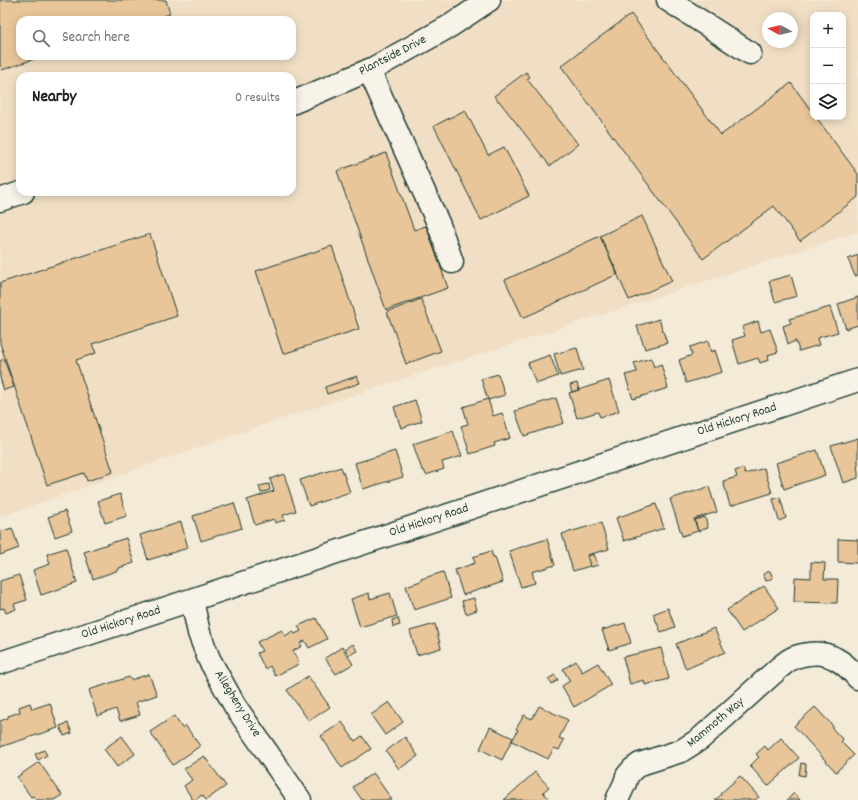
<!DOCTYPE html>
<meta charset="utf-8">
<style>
:root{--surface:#fff;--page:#f2f2f2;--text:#202124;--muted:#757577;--line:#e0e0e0}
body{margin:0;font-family:Dekko,sans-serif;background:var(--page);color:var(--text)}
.controls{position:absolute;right:12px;top:12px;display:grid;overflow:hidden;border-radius:8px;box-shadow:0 2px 10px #0003}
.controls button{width:36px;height:36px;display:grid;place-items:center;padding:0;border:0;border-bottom:1px solid var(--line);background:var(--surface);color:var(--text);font:20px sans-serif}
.compass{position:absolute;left:762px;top:12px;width:36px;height:36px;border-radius:50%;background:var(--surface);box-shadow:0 2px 10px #0003;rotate:278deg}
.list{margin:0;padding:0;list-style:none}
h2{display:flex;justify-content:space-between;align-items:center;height:52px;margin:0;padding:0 16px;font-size:17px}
h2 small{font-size:13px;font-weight:400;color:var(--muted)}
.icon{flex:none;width:22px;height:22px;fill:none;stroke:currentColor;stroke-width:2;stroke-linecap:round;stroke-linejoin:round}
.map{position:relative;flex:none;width:858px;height:800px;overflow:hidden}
.search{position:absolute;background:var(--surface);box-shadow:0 2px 10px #0003;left:16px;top:16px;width:280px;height:44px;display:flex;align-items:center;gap:10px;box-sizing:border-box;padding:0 14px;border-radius:12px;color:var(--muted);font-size:15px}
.panel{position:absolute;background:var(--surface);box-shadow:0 2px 10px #0003;left:16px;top:72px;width:280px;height:124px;border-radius:12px}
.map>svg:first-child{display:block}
</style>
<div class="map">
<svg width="858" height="800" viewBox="0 0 858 800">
<rect width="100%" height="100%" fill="#f4ead8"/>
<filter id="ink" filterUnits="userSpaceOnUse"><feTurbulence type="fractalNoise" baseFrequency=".025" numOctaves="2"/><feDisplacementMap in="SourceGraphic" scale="8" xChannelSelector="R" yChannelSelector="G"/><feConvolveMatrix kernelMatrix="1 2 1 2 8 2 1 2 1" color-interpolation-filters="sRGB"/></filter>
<g filter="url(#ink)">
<!-- built -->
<path fill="#f1dfc5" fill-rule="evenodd" d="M0 0H858V232L292 415 0 517ZM813 15H843V117H813ZM768 18H792V42H768ZM20 20H292V56H20ZM20 76H292V192H20Z"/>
<!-- building -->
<path fill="#e9c69a" stroke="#1f3d34" d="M0 0H166L170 14 152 20H20V56H43L2 70 1 66H0Z
M631 14 721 135 791 83 813 113V117H816L858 174V197L800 241 774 206 703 259 561 66Z
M526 72 530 77 527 79 578 144 550 166 499 101H498L494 96Z
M465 110 488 155 504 147 529 196 481 220 434 126Z
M386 153 414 230 426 226 448 288 386 310 337 171Z
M642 216 672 281 629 300 600 236Z
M150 234 177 316 92 344 96 353 76 360 113 472 87 481 84 473 47 485 0 343V283Z
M600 236 618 274 523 318 505 280Z
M332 246 359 329 283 354 256 271Z
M858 255V275L855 276 848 259Z
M791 275 797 296 775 302 769 281Z
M858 297V325L846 329 838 304Z
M421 299 441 351 406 364 387 312Z
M830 307 838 332 817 338 819 345 799 351 796 341 788 344 783 326 791 323 789 319Z
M659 319 667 343 645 349 637 326Z
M758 321 761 332 770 329 778 352 768 355 769 360 760 363 758 358 739 364 732 340 745 336 742 327Z
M708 341 711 352 715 350 722 372 686 383 679 360 692 355 690 347Z
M577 348 583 370 560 376 554 354Z
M550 355 558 376 536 384 528 363Z
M651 358 654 367 661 364 668 388 633 399 625 375 637 372 634 363Z
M4 359 14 387 4 390 0 378V361Z
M498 374 505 395 488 400 481 379Z
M357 376 360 383 327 394 325 387Z
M609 380 619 411 600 417 598 412 577 418 569 393Z
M577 383 579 390 572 392 570 385Z
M556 398 564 423 524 436 515 411Z
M488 399 493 416 502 413 510 438 494 443 495 446 470 454 461 426 468 424 463 407Z
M415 400 422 421 401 428 394 407Z
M453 431 462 456 442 462 444 469 426 475 424 470H422L413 444Z
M858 438V466L857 467 858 471V478L843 483 831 446Z
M817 450 825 475 784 489 776 463Z
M395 451 403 477 363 489 355 463Z
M341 467 350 492 309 506 300 480Z
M743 468 745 474 764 468 772 493 730 506 723 481 737 477 735 471Z
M284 474 296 511 283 515 285 520 275 523 274 519 255 525 247 500 274 491 270 479Z
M269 484 270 490 261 493 259 486Z
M708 487H709L717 512 694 519 698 531 682 536 670 499Z
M120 494 127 516 105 523 98 501Z
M780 497 786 518 779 521 773 499Z
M234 503 242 528 201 541 193 516Z
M656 504 664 528 624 541 616 518Z
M65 511 72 531 55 537 48 517Z
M705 517 708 528 698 531 695 520Z
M181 522 188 548 148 560 140 535Z
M601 523 609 549 587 555 590 566 573 571 562 534Z
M12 528 19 548 0 555V532Z
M126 538 134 563 119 568V570L93 579 84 552Z
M547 539 555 565 532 572 535 583 521 587 509 551Z
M838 539 858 540V563L838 562Z
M66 548 77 583 41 595 33 570 50 564 47 554Z
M491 551 493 557H495L503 582 463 595 455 570 475 563 473 557Z
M594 554 598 565 591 567 588 556Z
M811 562 825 563 824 579H838L837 603 794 602 795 577 811 578Z
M770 571 773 578 766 581 763 574Z
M443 572 451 598 414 610 406 586 421 581V579Z
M19 575 27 600 14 604 16 609 6 613 4 608 0 609V581Z
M764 586 779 608 742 632 727 610Z
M369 593 370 599 390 593 397 616 360 627 351 599Z
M474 598 477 610 466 614 462 601Z
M668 608 675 627 661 632 653 614Z
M316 618 327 639 309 648 305 641 300 643 302 646 293 651 299 664 275 676 270 666 265 669 257 653 262 651 257 642 282 630 285 636 293 631 295 634 301 631 298 626Z
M398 618 400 625 393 627 392 620Z
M625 623 631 643 609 650 602 630Z
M435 624 441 648 417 655 410 631Z
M714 628 725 652 686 669 676 644Z
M353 644 357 651 349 655 345 649Z
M342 647 353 664 336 674 325 658Z
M661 648 669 679 645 685 644 680 630 684 623 657Z
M576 661 582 672 598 663 611 685 574 707 562 686 570 681 563 669Z
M149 674 157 695 136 702 140 715 120 721 116 709 97 716 89 690 129 677 131 680Z
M555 675 558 680 552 684 548 679Z
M308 676 330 707 309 721 287 690Z
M389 702 403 722 385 735 371 715Z
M30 703 32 709 50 703 58 728 0 747V721L8 718V716L20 712 19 707Z
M539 706 568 720 559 738 564 740 559 750 554 748 548 759 512 741 518 730 516 729 524 715 532 719Z
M815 707 833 726 832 728 843 740 841 742 854 755 836 772 794 726Z
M174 716 182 728 185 725 200 746 173 765 150 732Z
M342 722 355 741 362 736 371 749 342 768 321 736Z
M68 723 72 733 64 736 60 726Z
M490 727 513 738 502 760 480 749Z
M122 736 135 754 117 767 104 749Z
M405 737 418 756 399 769 386 751Z
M781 738 799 758 768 786 750 766 759 757 756 754 765 746 768 750Z
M44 750 47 755 38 760 35 754Z
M204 756 226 786 206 800 202 795 195 800H193L184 786 192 780 184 769Z
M39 762 62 795 54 800H36L33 796 31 797 17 777Z
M801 763 806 764 805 776 799 775Z
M535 772 549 787 543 792 550 800H504Z
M373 773 374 774 392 800H362L353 787Z
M740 776 759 797 755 800H715L721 795 720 794Z
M794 793 800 800H787Z"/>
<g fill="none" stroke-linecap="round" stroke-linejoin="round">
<defs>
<path id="minor" d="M668 0 750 53
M369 70 439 225 452 262
M292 103 374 68 450 26 489 0
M0 200 23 192
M192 600 199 633 209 659 235 706 300 800
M0 663 858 380
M617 800 625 783 627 776 633 769 640 764 681 751 700 739 780 667C784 664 787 661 791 659 796 656 803 655 809 654 830 651 845 663 858 678"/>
</defs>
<!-- minor casing -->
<use href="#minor" stroke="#1f3d34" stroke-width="25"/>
<!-- minor -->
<use href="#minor" stroke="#f7f3e8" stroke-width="22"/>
</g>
</g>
<g text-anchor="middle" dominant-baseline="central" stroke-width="4" stroke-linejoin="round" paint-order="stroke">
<!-- street labels -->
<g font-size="13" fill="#1f3d34" stroke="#f7f3e8">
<text transform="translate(393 56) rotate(-27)">Plantside Drive</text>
<text transform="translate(737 420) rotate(-18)">Old Hickory Road</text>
<text transform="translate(429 521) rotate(-18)">Old Hickory Road</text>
<text transform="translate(121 623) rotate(-18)">Old Hickory Road</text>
<text transform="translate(237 704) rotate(58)">Allegheny Drive</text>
<text transform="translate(716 723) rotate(-40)">Mammoth Way</text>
</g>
</g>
</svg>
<div class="controls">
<button>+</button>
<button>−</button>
<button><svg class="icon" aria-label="layers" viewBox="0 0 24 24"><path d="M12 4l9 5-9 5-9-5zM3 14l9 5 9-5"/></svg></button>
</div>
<svg class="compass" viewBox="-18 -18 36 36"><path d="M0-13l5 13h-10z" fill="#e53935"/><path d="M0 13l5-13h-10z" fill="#757577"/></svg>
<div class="search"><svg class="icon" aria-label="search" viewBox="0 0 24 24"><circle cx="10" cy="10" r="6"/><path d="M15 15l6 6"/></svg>Search here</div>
<section class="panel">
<h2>Nearby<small>0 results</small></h2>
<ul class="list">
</ul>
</section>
</div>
